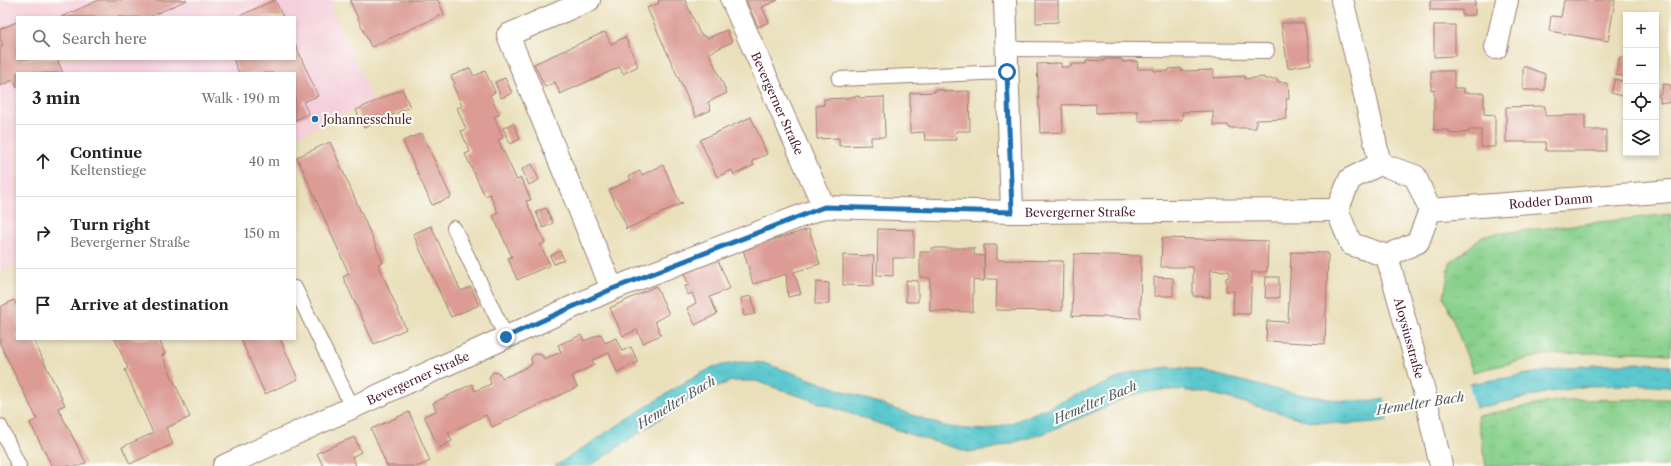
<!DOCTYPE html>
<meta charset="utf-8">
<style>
:root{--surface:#fff;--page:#f2f2f2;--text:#222;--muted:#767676;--line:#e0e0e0}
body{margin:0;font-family:"Libre Caslon Text",serif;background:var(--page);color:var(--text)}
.controls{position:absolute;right:12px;top:12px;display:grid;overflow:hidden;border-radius:0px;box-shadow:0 2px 6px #0003}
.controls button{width:36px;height:36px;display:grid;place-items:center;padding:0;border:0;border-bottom:1px solid var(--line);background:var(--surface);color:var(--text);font:20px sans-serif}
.stop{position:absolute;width:12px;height:12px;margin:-9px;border:3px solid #1f6fb2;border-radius:50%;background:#fff}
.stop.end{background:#1f6fb2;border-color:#fff;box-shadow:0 1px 4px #0008}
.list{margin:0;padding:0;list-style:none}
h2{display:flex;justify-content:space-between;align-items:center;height:52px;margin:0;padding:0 16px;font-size:17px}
h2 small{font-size:13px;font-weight:400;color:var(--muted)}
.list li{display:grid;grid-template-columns:26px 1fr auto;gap:12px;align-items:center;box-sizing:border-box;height:72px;padding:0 16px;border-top:1px solid var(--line)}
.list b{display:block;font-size:15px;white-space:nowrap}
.list p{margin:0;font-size:13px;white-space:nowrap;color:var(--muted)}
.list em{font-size:13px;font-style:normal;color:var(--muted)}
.icon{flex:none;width:22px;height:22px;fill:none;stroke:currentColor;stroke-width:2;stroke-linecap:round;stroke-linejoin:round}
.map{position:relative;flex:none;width:1671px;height:466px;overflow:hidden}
.search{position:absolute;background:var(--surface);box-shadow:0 2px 6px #0003;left:16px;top:16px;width:280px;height:44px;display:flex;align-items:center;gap:10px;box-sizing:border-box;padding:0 14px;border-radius:0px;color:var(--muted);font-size:15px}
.panel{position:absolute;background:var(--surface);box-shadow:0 2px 6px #0003;left:16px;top:72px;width:280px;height:268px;border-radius:0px}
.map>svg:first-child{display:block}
</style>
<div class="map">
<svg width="1671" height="466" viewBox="0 0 1671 466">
<defs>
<pattern id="grass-tufts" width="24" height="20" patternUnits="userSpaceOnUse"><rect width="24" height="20" fill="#88d08c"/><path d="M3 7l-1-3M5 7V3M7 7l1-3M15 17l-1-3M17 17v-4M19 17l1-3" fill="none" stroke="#77b279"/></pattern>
<pattern id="water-ripples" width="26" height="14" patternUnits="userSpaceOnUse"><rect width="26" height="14" fill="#5ac8ce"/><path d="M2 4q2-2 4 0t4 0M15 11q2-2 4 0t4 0" fill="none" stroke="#50abb1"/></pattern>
</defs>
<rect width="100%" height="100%" fill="#fdfcf7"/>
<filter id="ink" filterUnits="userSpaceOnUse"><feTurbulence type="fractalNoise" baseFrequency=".025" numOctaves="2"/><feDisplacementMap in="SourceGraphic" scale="8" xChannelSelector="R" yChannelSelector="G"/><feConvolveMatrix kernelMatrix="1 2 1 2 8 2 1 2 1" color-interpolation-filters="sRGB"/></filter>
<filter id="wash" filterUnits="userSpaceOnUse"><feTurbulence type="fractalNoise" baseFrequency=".012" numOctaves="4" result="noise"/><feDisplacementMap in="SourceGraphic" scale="16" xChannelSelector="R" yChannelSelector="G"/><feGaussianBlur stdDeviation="0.9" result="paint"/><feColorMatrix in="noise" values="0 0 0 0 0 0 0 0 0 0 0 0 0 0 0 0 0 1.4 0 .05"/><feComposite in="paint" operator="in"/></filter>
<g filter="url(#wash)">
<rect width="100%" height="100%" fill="#e9dfba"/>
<!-- built -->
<path fill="#f5cfdb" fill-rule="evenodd" d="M0 0H337L330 4 373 101 295 137V73H17V263L0 271ZM17 17H295V59H17Z"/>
<!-- grass -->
<path fill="url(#grass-tufts)" stroke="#69785c" d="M1671 214V354L1635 352 1549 354 1473 372 1444 297 1450 263 1485 235Z
M1667 399 1671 400V466H1486L1477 416 1561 400Z"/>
<!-- water -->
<path fill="url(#water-ripples)" stroke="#52747c" d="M739 362 764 363 944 426 965 429 985 430 1011 423 1133 372 1170 367 1193 369 1286 392 1342 401 1373 400 1577 366 1642 363 1671 365V387L1637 385 1588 386 1545 393 1487 406 1376 422 1346 424 1309 421 1217 395 1181 390H1160L1135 394 1045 433 995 448 969 452 918 437 756 381H732L703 391 679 406 590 466H555L677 387 713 367Z"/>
<!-- pier -->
<path fill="#e9dfba" d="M1469 383 1475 409 1388 422 1384 397Z"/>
<g id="blocks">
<!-- building -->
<path fill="#dc9c95" d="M99 0H187L149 17H61Z
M275 0 283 17H237Z
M351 0H438L444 14 371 47 350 1Z
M658 0H685L700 34 708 38 727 30 732 42 709 53 727 93 708 102 711 110 696 117 647 8 659 3Z
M746 0H778L762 7 769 22 758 27Z
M1036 0H1058V22L1036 23Z
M1430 0H1475V15H1462V10H1430Z
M1564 0H1615L1608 41 1549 31 1551 16 1561 17Z
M17 22V59H57L63 73H17V88L13 80 0 86V46L3 45 0 39V29Z
M1281 23H1304L1311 64 1288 68Z
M1434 25H1455V56L1434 57Z
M605 32 611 44 625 37 638 66 623 74 620 67 560 94 555 82 545 87 534 64Z
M295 44 318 96 303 102 309 114 295 120V73H239L233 59H295Z
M1620 57 1626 58V77L1616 75Z
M1104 59H1122V62L1137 61 1138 69H1154V71H1169V69L1181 68V71L1213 70V78L1245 76V79L1264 77V79H1278V82H1288L1289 99H1286L1287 119 1256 120V128H1229L1228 125H1213V111L1182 112V120L1138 121V111L1096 113V104L1062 105 1063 132 1040 133 1037 64 1061 63V67H1071V64H1086V60L1104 61Z
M1523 66 1545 74V90H1523Z
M470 68 474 76 485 71 495 92 490 95 499 115 494 117 503 138 498 140 517 180 521 178 531 200 526 201 545 243 540 245 550 265 517 280 508 258 512 257 493 216 498 213 490 194 485 196 465 154 470 152 461 131 466 129 457 108 462 106 453 85 455 84 451 76Z
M1431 71H1454V88H1464V93H1484V114L1495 115V147H1481V130H1469V132L1457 134 1449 133V130H1434V89L1431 90Z
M505 78 512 93 501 98 495 82Z
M1615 79 1626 82 1622 96 1611 93Z
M1663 84 1671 85V103L1660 102V98L1658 95 1662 92Z
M402 89 410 107 364 128 356 110Z
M934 90H944V92L969 91 970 131H956L957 140H925L924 132 910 133V93L935 92Z
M859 96V98L884 97 885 137H871V145L839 146V138L817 139 816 106 824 105V99L849 98V97Z
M1545 106V116L1585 115V130H1606V151H1546L1545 142H1506V107Z
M751 117 767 154 752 161 754 165 734 175 732 170 717 177 700 140Z
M513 123 520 139 510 144 503 128Z
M422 133 451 197 432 205 403 141Z
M330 142 383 262 378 264 406 329 374 344 343 277 349 274 297 157Z
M532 164 539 180 529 185 522 169Z
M663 165 680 203 682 202 683 203 626 229 625 228 627 227 609 190 631 180 629 176 640 171 642 175Z
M546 208 553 223 543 228 536 212Z
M431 226 461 291 471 287 479 305 451 317 413 234Z
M809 229 820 264 794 272 801 294 788 297 786 274 753 284 743 249Z
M878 229 914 230V258H893V276L877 275Z
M1162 238 1268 241 1267 272H1252L1250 314H1233L1234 291H1226V278L1229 277V271L1210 270V297L1193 296V267H1161Z
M984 245H997V260L1063 261 1062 311 996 310 997 279H985Z
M931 248H974V255L984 256V281L973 280V312L930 311V278L920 277V252H931Z
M560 251 564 260 554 264 550 256Z
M1291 252 1328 253 1325 344 1266 341 1267 321 1288 322Z
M1074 254 1141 256 1140 318 1072 316Z
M843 255 874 256 873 286 843 285Z
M717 258 730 288 710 297 717 314 695 325 687 308 696 303 692 293 688 295 685 286 689 285 684 274Z
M1154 277 1173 278V296H1154Z
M1266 277H1279V298H1265Z
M906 280 918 281V302H906Z
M816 282 829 283V304H815Z
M656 286 669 314 655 321 661 335 643 343 637 330 623 336 610 308Z
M752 296 755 314 744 316 741 298Z
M14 300 17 306V339H33L65 405 58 408 86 463 79 466H52L30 423 37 419 0 344V307Z
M601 334 605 343 616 338 622 351 631 347 638 362 617 372 609 353 592 360 594 365 572 376 577 387 492 427 486 415 448 433 452 441 439 448 424 416 436 411 433 403 472 384 475 391 491 384 489 377 493 372 499 373 503 378 517 372 532 364 531 358 535 354 542 355 544 359 561 352 558 345 581 335 584 341Z
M115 339H159L165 354 162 355 190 417 166 428 173 444 130 464 122 447 153 433 125 370 128 368Z
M241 339H280L298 379 265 394Z
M409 412 430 461 419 466H387L371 429Z
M354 437 361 452 352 457 356 466H323L317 453Z"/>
</g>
</g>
<g filter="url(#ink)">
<use href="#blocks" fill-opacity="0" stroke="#9a7f72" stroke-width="1"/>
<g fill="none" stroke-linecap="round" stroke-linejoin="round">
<defs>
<path id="service" d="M1007 49 1267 51
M839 79 1007 72
M454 228 506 337
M295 288 352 407
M0 426 19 466"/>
<g id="minor">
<path d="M589 0 508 35 612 289"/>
<path id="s1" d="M732 0 824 207"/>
<path d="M1005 0 1012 212"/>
<path d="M1496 48 1507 0"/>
<path id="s2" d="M1430 210 1671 191"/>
<path id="s3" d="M224 466 612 289 824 207 1012 212 1337 210"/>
</g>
<g id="tertiary">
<path d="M1342 0 1360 73 1380 164"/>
<path d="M1380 164 1415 176 1430 210 1418 242 1387 256 1351 244 1337 210 1350 179Z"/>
<path id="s4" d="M1387 256 1424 391 1441 466"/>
</g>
</defs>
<!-- service casing -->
<use href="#service" stroke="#9a7f72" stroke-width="16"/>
<!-- minor casing -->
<use href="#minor" stroke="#9a7f72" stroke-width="24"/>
<!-- tertiary casing -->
<use href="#tertiary" stroke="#9a7f72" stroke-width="24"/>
<!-- service -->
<use href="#service" stroke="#fff" stroke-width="14"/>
<!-- minor -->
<use href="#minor" stroke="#fff" stroke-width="22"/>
<!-- tertiary -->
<use href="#tertiary" stroke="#fff" stroke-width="22"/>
</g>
</g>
<g fill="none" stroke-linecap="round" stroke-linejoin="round" filter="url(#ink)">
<!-- route -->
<path stroke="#1f6fb2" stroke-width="5" d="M506 337 612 289 824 207 1012 212 1007 72"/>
</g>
<!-- markers -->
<circle fill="#1f6fb2" stroke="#fdfcf7" stroke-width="1.5" cx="315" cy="119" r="4"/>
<g text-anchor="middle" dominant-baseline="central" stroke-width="4" stroke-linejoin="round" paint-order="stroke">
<!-- street labels -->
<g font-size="12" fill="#4a1f2b" stroke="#fdfcf7">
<text stroke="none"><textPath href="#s1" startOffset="113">Bevergerner Straße</textPath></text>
<text stroke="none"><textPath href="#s2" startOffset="121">Rodder Damm</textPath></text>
<text stroke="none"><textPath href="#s3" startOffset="910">Bevergerner Straße</textPath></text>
<text stroke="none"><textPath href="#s4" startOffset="85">Aloysiusstraße</textPath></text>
<text stroke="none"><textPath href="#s3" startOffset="213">Bevergerner Straße</textPath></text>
</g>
<!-- poi labels -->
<g font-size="12" fill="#4a1f2b" stroke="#fdfcf7" text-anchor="start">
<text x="323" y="119">Johannesschule</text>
</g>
<!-- water labels -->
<g font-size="13" font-style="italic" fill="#505a64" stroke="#fdfcf7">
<text transform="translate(676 402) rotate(-31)">Hemelter Bach</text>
<text transform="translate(1095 402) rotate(-23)">Hemelter Bach</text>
<text transform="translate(1420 403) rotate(-9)">Hemelter Bach</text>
</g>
</g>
</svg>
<div class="controls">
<button>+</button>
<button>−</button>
<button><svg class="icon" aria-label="locate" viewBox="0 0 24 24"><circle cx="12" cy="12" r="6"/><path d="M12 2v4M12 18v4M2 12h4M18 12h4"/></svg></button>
<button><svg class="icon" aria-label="layers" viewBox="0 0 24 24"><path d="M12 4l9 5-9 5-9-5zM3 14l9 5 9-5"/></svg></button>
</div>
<div class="stop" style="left:1007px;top:72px"></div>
<div class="stop end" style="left:506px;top:337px"></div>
<div class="search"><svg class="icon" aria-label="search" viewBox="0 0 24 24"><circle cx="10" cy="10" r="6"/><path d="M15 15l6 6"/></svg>Search here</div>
<section class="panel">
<h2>3 min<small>Walk · 190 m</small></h2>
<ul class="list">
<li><svg class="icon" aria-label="ahead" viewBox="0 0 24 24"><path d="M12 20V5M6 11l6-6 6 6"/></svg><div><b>Continue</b><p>Keltenstiege</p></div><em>40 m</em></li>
<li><svg class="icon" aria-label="right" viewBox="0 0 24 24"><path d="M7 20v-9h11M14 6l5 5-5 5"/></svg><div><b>Turn right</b><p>Bevergerner Straße</p></div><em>150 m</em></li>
<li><svg class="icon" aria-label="arrive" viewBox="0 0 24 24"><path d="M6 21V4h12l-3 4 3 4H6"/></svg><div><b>Arrive at destination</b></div></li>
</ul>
</section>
</div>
